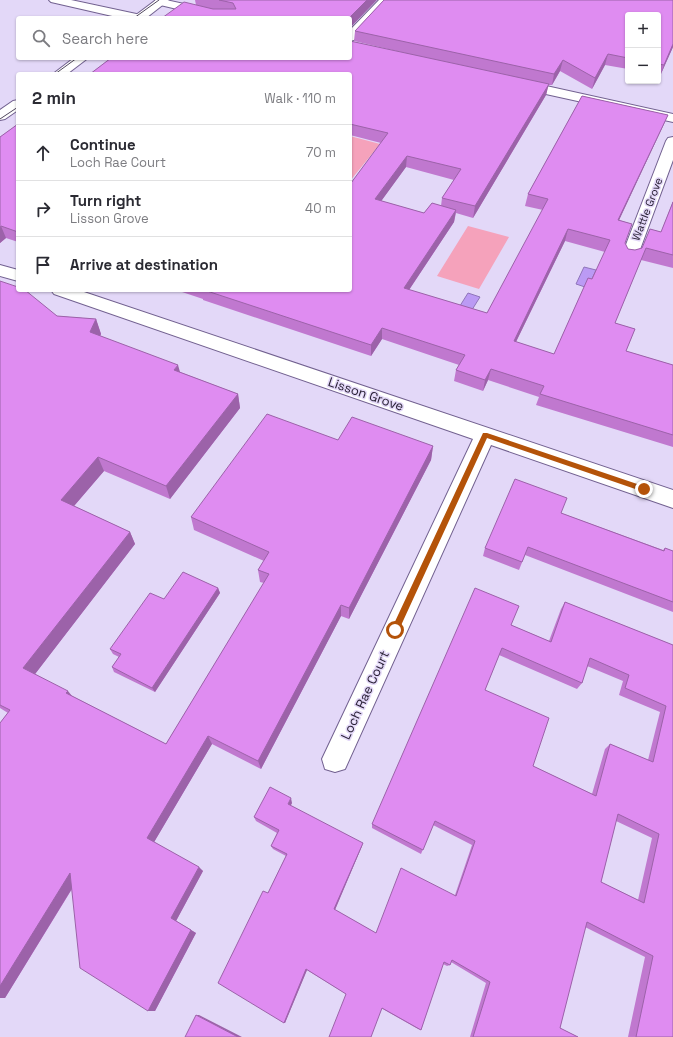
<!DOCTYPE html>
<meta charset="utf-8">
<style>
:root{--surface:#fff;--page:#f7f7f7;--text:#2b2b33;--muted:#7c7c81;--line:#e1e1e2}
body{margin:0;font-family:"Space Grotesk",sans-serif;background:var(--page);color:var(--text)}
.controls{position:absolute;right:12px;top:12px;display:grid;overflow:hidden;border-radius:4px;box-shadow:0 1px 3px #0004}
.controls button{width:36px;height:36px;display:grid;place-items:center;padding:0;border:0;border-bottom:1px solid var(--line);background:var(--surface);color:var(--text);font:20px sans-serif}
.stop{position:absolute;width:12px;height:12px;margin:-9px;border:3px solid #b45309;border-radius:50%;background:#fff}
.stop.end{background:#b45309;border-color:#fff;box-shadow:0 1px 4px #0008}
.list{margin:0;padding:0;list-style:none}
h2{display:flex;justify-content:space-between;align-items:center;height:52px;margin:0;padding:0 16px;font-size:17px}
h2 small{font-size:13px;font-weight:400;color:var(--muted)}
.list li{display:grid;grid-template-columns:26px 1fr auto;gap:12px;align-items:center;box-sizing:border-box;height:56px;padding:0 16px;border-top:1px solid var(--line)}
.list b{display:block;font-size:15px;white-space:nowrap}
.list p{margin:0;font-size:13px;white-space:nowrap;color:var(--muted)}
.list em{font-size:13px;font-style:normal;color:var(--muted)}
.icon{flex:none;width:22px;height:22px;fill:none;stroke:currentColor;stroke-width:2;stroke-linecap:round;stroke-linejoin:round}
.map{position:relative;flex:none;width:673px;height:1037px;overflow:hidden}
.search{position:absolute;background:var(--surface);box-shadow:0 1px 3px #0004;left:16px;top:16px;width:336px;height:44px;display:flex;align-items:center;gap:10px;box-sizing:border-box;padding:0 14px;border-radius:4px;color:var(--muted);font-size:15px}
.panel{position:absolute;background:var(--surface);box-shadow:0 1px 3px #0004;left:16px;top:72px;width:336px;height:220px;border-radius:4px}
.map>svg:first-child{display:block}
</style>
<div class="map">
<svg width="673" height="1037" viewBox="0 0 673 1037">
<rect width="100%" height="100%" fill="#e3d8f8"/>
<!-- green -->
<path fill="#f5a2bb" d="M350 136 380 144 350 181Z
M468 226 509 237 479 289 437 276Z"/>
<!-- water -->
<path fill="#bb9af4" stroke="#8f75ba" d="M584 267 596 270 588 288 576 284Z
M468 293 480 297 470 313 458 309Z"/>
<g fill="none" stroke-linecap="round" stroke-linejoin="round">
<defs>
<path id="minor" d="M49 0H71L141 15 143 18H121L51 2Z
M156 0H166L234 15 236 18H215L156 4 154 2Z
M379 0H391L354 40 350 41V30Z
M519 80 673 114V122L514 87 512 84 514 81Z
M673 137V160L638 255 636 259 630 260 624 259 622 255 666 141 668 138Z
M0 265 18 270V281L0 276Z
M51 290H78L673 490V508L491 445 345 769 335 772 325 769 322 759 473 439 54 294Z"/>
<path id="primary" d="M156 0H169L146 18H132Z
M74 58H88L67 74H53Z
M18 100V110L5 119 0 120V110L13 101Z"/>
</defs>
<!-- minor casing -->
<use href="#minor" stroke="#726190" stroke-width="2"/>
<!-- primary casing -->
<use href="#primary" stroke="#726190" stroke-width="2"/>
<!-- minor -->
<use href="#minor" fill="#fff" fill-rule="evenodd"/>
<!-- primary -->
<use href="#primary" fill="#fff" fill-rule="evenodd"/>
<!-- tram -->
<path stroke="#51485e" stroke-width="1" d="M134 18 159 0
M55 74 77 58
M0 119 18 107"/>
</g>
<!-- wall -->
<path fill="#c078cf" fill-rule="evenodd" d="M195 0H377L162 18 196 5Z
M384 0H673V47L660 76 658 75V15H628V69L605 65 592 89 560 71 552 85H548L546 95 473 218 456 213 454 222 409 290 487 313 543 210 525 206 528 194 582 96 668 115 663 126 619 220 632 224 625 243 628 249 635 250 642 248 650 229 661 232 673 201V268L641 260 615 323 635 329 626 351 673 365V447L536 405 539 397 488 380 483 391 454 381 456 370 459 365 382 339 371 356 203 300V299L176 290H350V183H351L381 143 350 135V74H90L111 58H350V41L405 53 354 41 355 31ZM406 167 454 180 442 198 441 206 432 203 424 213 381 201ZM565 241 605 252 592 279 588 278 554 354 516 342Z
M18 124V242L6 238 0 243V137Z
M0 281 57 316 96 319 101 334 100 336 180 372 238 394 240 408 170 499 104 471 74 506 130 532 135 544 35 674 72 696 166 744 264 583 260 582 258 570 264 561 194 530 191 517 338 440 433 446 431 460 349 619 341 616 261 769 212 744 154 842 203 871 176 921 196 933 155 1011 72 889 5 998H0V723L8 713 0 708Z
M561 513 663 550 665 548 673 551V612L525 555 519 570 483 556 485 548Z
M218 588 220 593 155 692 114 672 112 667 119 657 113 654 110 649 164 599Z
M565 602 673 645V1037H628L645 957 585 927 560 1028 578 1037H470L486 983 451 962 450 965 447 966 443 964 421 1030 418 1029 381 1008 346 994 307 970 285 1023H284L268 893 286 856 273 849 271 846 277 833 256 821 254 817 292 803 290 806 362 846 335 910 376 933 455 895 472 845 433 825 421 854 372 828V824L511 625 549 641 561 609ZM499 655 577 689 582 683 587 666 623 681 619 695 660 712 648 760 610 744 605 749 592 794 533 766 485 690ZM616 821 652 838 638 900 601 882Z"/>
<!-- shaded-wall -->
<path fill="#9c62a9" d="M367 0H377L350 28V18H349Z
M673 44V47L660 76 664 65Z
M608 54 605 65 592 89 595 78Z
M563 60 560 71 552 85 554 74Z
M549 84 546 95 473 218 475 206Z
M668 115 663 126 614 231 618 220Z
M407 156 406 167 374 211 375 199Z
M456 210 454 222 403 299 404 288Z
M1 226 6 238 0 243V228Z
M568 229 565 241 511 352 514 341Z
M96 319 101 334 95 347 90 332Z
M382 328V339L371 356V345Z
M178 365 182 379 174 370Z
M491 369 488 380 483 391 485 380Z
M238 394 240 408 170 499 166 486Z
M433 446 431 460 349 619V608Z
M98 457 104 471 68 513 61 500Z
M130 532 135 544 32 678 23 668Z
M218 588 220 593 155 692 152 688Z
M341 605V616L261 769 258 761Z
M68 691 76 701 66 693Z
M208 736 212 744 153 844 147 838Z
M291 798 292 803 289 809 288 804Z
M363 843 362 846 334 912V909Z
M199 867 203 871 176 921 196 933 155 1011H148L171 918Z
M70 873 79 877 5 998H0V986Z
M306 969 307 970 285 1023H284Z
M196 1015H199L242 1037H238Z"/>
<!-- building -->
<path fill="#df8cf1" stroke="#9c62a9" fill-rule="evenodd" d="M219 0H367L349 18H162L184 2 213 9H236L233 3Z
M384 0H673V44L664 65 658 64V15H628V58L608 54 595 78 563 60 554 74 355 31Z
M350 41 549 84 475 206 442 198 461 169 407 156 375 199 424 213 432 203 456 210 404 288 487 313 548 199 528 194 582 96 668 115 618 220 632 224 625 243 628 249 635 250 642 248 650 229 661 232 673 202V255L646 248 615 323 635 329 626 351 673 365V435L540 394 544 386 491 369 485 380 456 370 465 355 382 328 371 345 204 290H350V183H351L388 133 350 124V74H90L111 58H350ZM568 229 610 240 592 279 588 278 554 354 514 341Z
M18 124V232L1 226 0 228V137Z
M0 281 18 287V290H25L57 316 96 319 90 332 178 365 174 370 238 394 166 486 98 457 61 500 130 532 23 668 68 691 66 693 166 744 269 574 258 570 269 552 191 517 267 414 338 440 352 417 433 446 349 608 341 605 258 761 208 736 147 838 199 867 171 918 191 930 148 1011 80 968 70 873 0 986V723L10 710 0 705Z
M515 479 567 498 561 513 664 551 665 548 673 551V602L528 547 522 562 485 548Z
M183 572 218 588 152 688 112 667 121 654 110 649 150 593 164 599Z
M475 588 519 606 511 625 551 642 565 602 673 645V1037H636L653 956 587 922 560 1028 578 1037H473L490 982 452 960 450 965 444 962 421 1030 382 1008 371 1037H329L346 994 306 969 284 1023 218 983 263 891 268 893 287 854 271 846 279 830 254 817 270 787 291 798 288 804 363 843 334 909 376 933 401 868 456 896 475 841 435 821 423 850 372 824ZM502 648 582 683 590 658 629 675 625 688 666 706 653 762 610 744 596 796 533 766 549 718 485 690ZM618 814 659 834 644 903 601 882Z
M196 1015 238 1037H185Z"/>
<!-- route -->
<path fill="#b45309" d="M483 433H487L646 487 647 489 644 492 487 438 398 632H392V628Z"/>
<g text-anchor="middle" dominant-baseline="central" stroke-width="3" stroke-linejoin="round" paint-order="stroke">
<!-- far-street labels -->
<g font-size="11" fill="#282034" stroke="#e3d8f8">
<text transform="translate(647 209) rotate(-69)">Wattle Grove</text>
</g>
<!-- street labels -->
<g font-size="13" fill="#282034" stroke="#e3d8f8">
<text transform="translate(366 394) rotate(19)">Lisson Grove</text>
<text transform="translate(365 695) rotate(-65)">Loch Rae Court</text>
</g>
</g>
</svg>
<div class="controls">
<button>+</button>
<button>−</button>
</div>
<div class="stop" style="left:395px;top:630px"></div>
<div class="stop end" style="left:644px;top:489px"></div>
<div class="search"><svg class="icon" aria-label="search" viewBox="0 0 24 24"><circle cx="10" cy="10" r="6"/><path d="M15 15l6 6"/></svg>Search here</div>
<section class="panel">
<h2>2 min<small>Walk · 110 m</small></h2>
<ul class="list">
<li><svg class="icon" aria-label="ahead" viewBox="0 0 24 24"><path d="M12 20V5M6 11l6-6 6 6"/></svg><div><b>Continue</b><p>Loch Rae Court</p></div><em>70 m</em></li>
<li><svg class="icon" aria-label="right" viewBox="0 0 24 24"><path d="M7 20v-9h11M14 6l5 5-5 5"/></svg><div><b>Turn right</b><p>Lisson Grove</p></div><em>40 m</em></li>
<li><svg class="icon" aria-label="arrive" viewBox="0 0 24 24"><path d="M6 21V4h12l-3 4 3 4H6"/></svg><div><b>Arrive at destination</b></div></li>
</ul>
</section>
</div>
